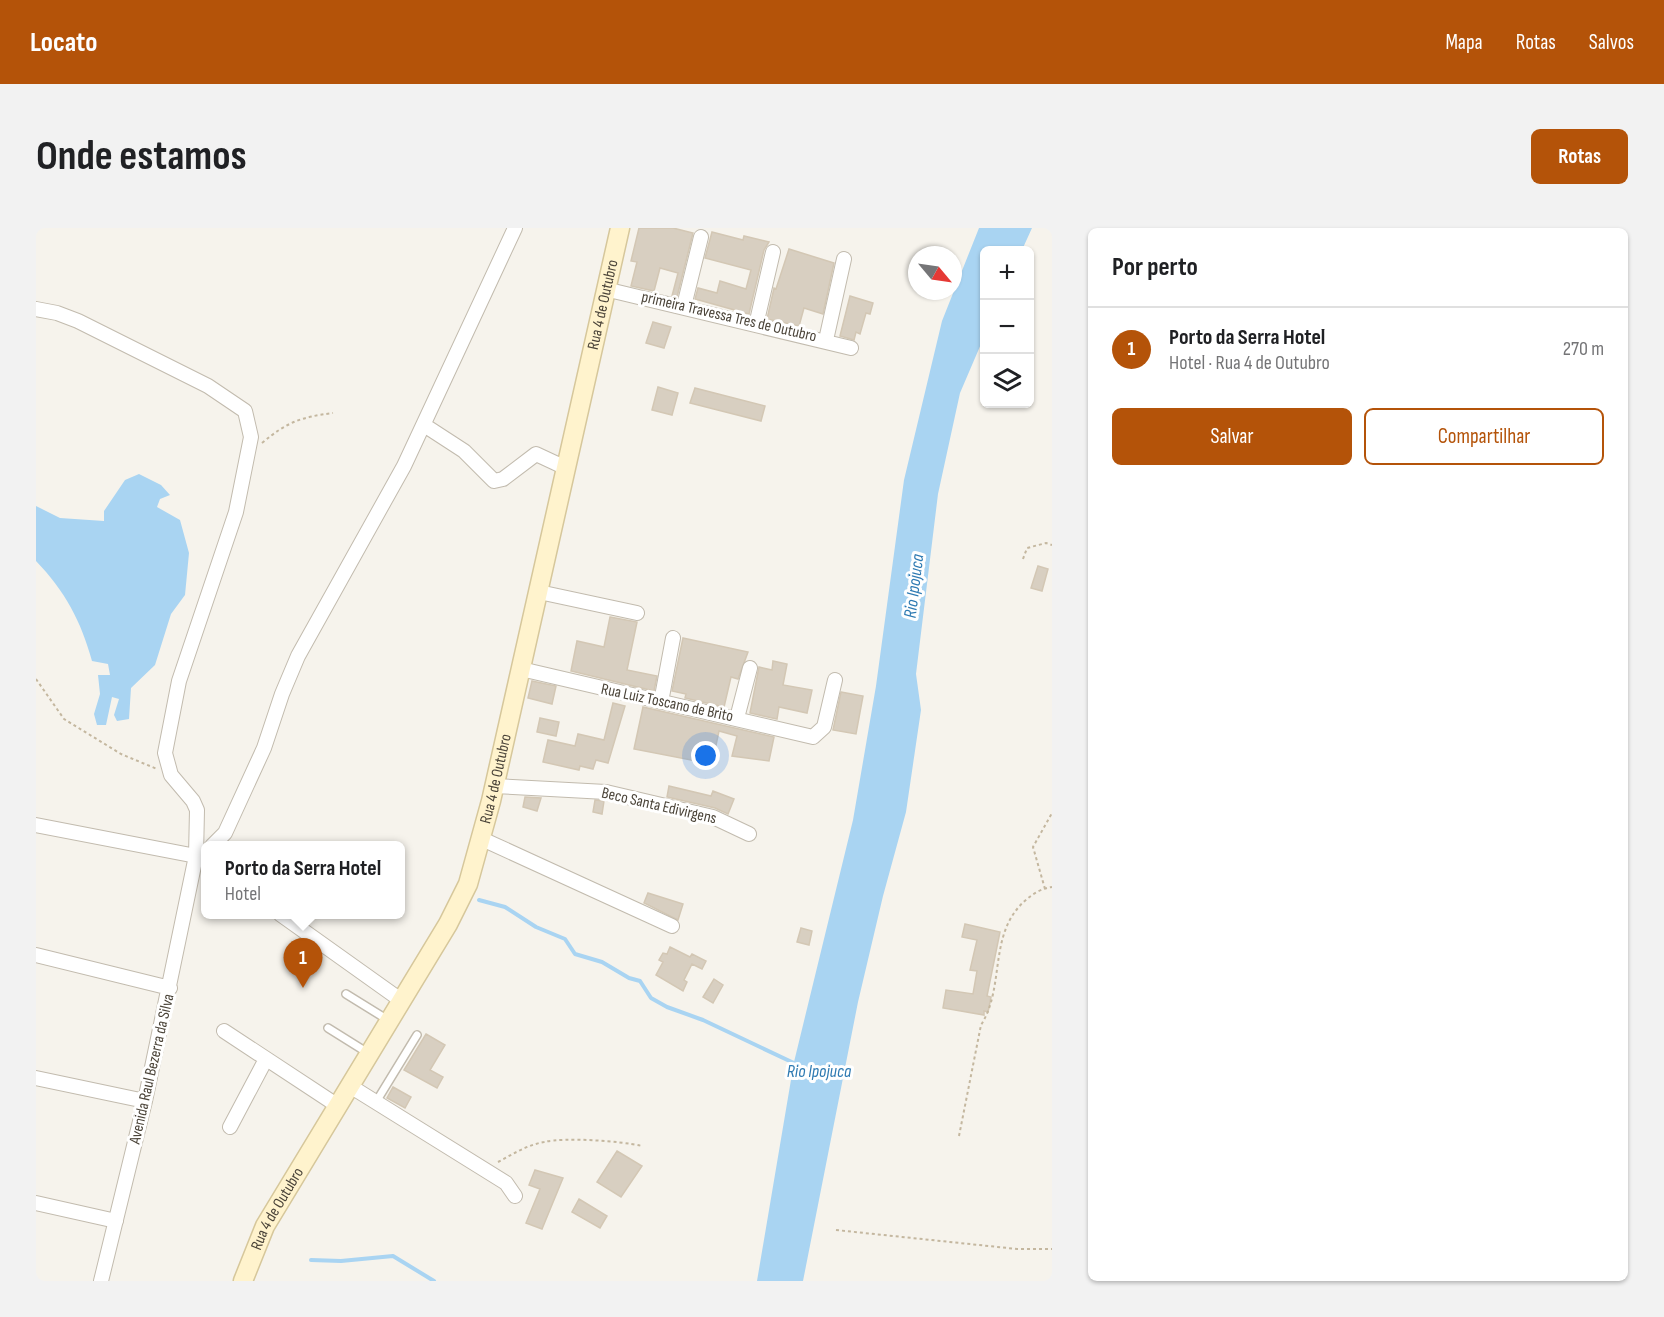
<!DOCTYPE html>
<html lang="pt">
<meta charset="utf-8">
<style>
:root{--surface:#fff;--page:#f2f2f2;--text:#202124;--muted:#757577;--line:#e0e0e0;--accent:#b45309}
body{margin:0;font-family:"Sofia Sans Condensed",sans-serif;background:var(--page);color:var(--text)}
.controls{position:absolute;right:18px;top:18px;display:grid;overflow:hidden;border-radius:9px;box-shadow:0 2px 4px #0004}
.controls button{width:54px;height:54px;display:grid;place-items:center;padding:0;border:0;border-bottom:2px solid var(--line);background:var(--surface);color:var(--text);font:30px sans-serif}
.compass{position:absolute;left:872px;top:18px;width:54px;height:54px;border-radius:50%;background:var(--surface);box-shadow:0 2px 4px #0004;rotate:119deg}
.you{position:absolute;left:670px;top:528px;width:21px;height:21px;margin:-15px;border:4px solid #fff;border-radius:50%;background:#1a73e8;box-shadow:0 0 0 9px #1a73e833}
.badge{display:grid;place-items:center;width:39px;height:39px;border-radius:50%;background:var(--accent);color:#fff;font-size:20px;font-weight:700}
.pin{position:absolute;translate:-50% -50px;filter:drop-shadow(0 2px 3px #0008)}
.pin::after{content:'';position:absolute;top:32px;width:21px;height:18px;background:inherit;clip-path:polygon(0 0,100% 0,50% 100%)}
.popup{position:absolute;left:165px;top:613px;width:204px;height:78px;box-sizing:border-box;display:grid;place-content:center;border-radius:9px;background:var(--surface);filter:drop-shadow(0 2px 4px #0005);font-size:20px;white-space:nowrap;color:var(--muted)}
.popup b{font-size:22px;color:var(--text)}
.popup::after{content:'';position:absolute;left:50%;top:100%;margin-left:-12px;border:12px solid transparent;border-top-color:var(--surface)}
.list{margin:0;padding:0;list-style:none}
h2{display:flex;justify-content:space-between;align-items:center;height:78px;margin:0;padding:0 24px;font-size:26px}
h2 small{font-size:20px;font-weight:400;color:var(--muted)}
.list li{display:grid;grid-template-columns:39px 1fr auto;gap:18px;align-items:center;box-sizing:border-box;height:84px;padding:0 24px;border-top:2px solid var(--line)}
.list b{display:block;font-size:22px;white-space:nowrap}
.list p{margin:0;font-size:20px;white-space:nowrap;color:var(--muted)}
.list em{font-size:20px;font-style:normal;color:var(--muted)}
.actions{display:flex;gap:12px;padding:18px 24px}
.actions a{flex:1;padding:14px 0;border:2px solid var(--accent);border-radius:9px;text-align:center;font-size:21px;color:var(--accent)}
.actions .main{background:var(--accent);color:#fff}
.icon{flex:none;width:33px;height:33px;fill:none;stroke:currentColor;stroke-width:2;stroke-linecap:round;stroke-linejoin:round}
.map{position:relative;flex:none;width:1016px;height:1053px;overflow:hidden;border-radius:9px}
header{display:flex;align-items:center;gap:36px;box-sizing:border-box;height:84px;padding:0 30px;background:var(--accent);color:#fff}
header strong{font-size:28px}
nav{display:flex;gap:33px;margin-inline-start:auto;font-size:21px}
.intro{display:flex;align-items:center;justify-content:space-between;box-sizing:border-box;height:144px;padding:0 36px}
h1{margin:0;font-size:42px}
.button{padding:15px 27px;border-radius:9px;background:var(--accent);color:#fff;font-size:21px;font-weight:700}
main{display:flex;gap:36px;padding:0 36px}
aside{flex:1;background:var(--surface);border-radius:9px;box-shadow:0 2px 4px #0004}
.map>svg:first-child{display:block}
</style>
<header>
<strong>Locato</strong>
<nav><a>Mapa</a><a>Rotas</a><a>Salvos</a></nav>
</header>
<div class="intro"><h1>Onde estamos</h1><a class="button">Rotas</a></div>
<main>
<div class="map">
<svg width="1016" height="1053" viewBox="0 0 1016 1053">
<rect width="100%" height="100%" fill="#f6f3ec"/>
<!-- water -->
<path fill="#a9d4f2" d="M943 0H996L986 22H948V109L924 165 902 266 880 446 885 482 870 584 847 668 822 774 767 1053H721L758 834 817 592 840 458 868 252 906 93Z
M103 246 125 257 134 267 124 271 121 279 144 292 153 325 149 367 135 386 119 437 95 460 93 491 81 493 78 487 83 471 76 469 70 497H61L58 486 64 466 62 447H74L72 436 56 433C45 393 29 363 0 333V278L24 290 68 293V283L89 252Z"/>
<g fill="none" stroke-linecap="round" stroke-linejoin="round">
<!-- stream -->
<path stroke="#a9d4f2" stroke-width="4" d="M443 672 469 679 500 699 529 711 539 726 566 734 593 750 604 753 615 770 631 779 667 792 760 836
M275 1032 305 1033 357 1028 398 1053"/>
</g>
<!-- building -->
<path fill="#d8cfc1" stroke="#d3c7b4" stroke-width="1.5" d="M603 0H637L657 5 641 69 636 68 642 45 624 40 618 63 595 58 601 34 595 33Z
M676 4 707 12 708 8 733 14 728 22 713 86 659 71 662 60 681 65 684 53 710 61 715 42 669 30Z
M753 21 798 35 787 86 768 80 763 98 731 91 738 60 740 61Z
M814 68 837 75 834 86 830 85 824 106 820 104 818 112 804 108Z
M617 94 635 99 628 120 610 115Z
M622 159 642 165 636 187 616 182Z
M659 160 729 178 725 193 654 175Z
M1002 338 1012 341 1006 363 995 360Z
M574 389 601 394 591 442 621 448 618 463 535 443 541 413 568 419Z
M647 410 712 424 702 451 695 449 688 479 649 470 650 466 636 463Z
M737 433 751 436 747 457 776 462 771 485 743 479 741 491 714 485 723 439 736 442Z
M496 453 520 458 516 476 492 470Z
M805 464 827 468 820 506 797 502Z
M577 475 589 478 572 535 560 532 557 541 544 538 543 542 507 534 512 512 539 518 542 506 568 512Z
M607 479 738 509 733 533 696 528 701 508 683 503 676 536 598 521Z
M504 490 523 494 520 508 501 504Z
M633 558 675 568 677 563 698 571 692 586 679 580 631 569Z
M489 569 505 570 501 583 487 579Z
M559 572 568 573 566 586 557 584Z
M612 665 647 676 642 692 608 675Z
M929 696 964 704 951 768 955 769 952 784 948 783V787L907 780 910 762 937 766 941 743 934 742 941 712 926 709Z
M765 700 776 703 773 717 761 714Z
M634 719 654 729 656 726 670 733 666 741 656 736 648 752 651 754 647 763 620 747 627 734 623 732 627 725 631 726Z
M678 751 687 757 677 775 667 769Z
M390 806 409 817 394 842 407 849 401 860 368 842Z
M357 859 375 869 369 880 351 870Z
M581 923 606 938 585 969 561 954Z
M499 942 527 950 506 1001 490 995 504 961 493 957Z
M543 971 571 988 564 1000 536 984Z"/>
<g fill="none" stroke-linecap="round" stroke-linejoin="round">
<defs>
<path id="lane" d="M310 766 352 792
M292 800 332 825
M340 874 381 807"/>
<path id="street" d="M569 61 815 120
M648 78 665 9
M0 81 21 85 42 93 172 158 209 183 215 209 200 284 143 453 129 525 135 547 157 573 161 582 160 628 109 873 65 1053
M720 97 737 24
M790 112 808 31
M388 197 428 223 458 253 467 251 500 226 530 240
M503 364 601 385
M485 441 777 509 788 499 799 452
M625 474 637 410
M701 490 714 440
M458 558 570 564 677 589 713 606
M0 597 160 628
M446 611 636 698
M176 618 189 605 228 520 246 466 262 428 368 238 479 0
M244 686 366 773
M0 727 134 760
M188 803 302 878
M0 850 109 873
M314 858 470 955 479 968
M194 899 230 831
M0 975 80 993"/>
<g id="secondary">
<path id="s1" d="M207 1053 229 998 412 696 432 656 455 573 584 0"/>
</g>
</defs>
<!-- lane casing -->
<use href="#lane" stroke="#c2bbae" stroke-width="10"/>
<!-- street casing -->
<use href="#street" stroke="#c2bbae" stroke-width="16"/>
<!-- secondary casing -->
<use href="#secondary" stroke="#d6c79b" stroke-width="21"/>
<!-- path -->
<path stroke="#c4b79f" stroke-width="2" stroke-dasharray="3 3" stroke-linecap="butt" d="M226 215C251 194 265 189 297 185
M987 331 991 320 1010 315 1016 317
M0 451 28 491 85 526 121 541
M1009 661 997 619 1016 585
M923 908 945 797C970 758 951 704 991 671 998 665 1007 660 1016 659
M462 934C477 926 491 917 508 914 530 909 584 913 606 918
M800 1002 981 1021H1016"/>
<!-- lane -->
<use href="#lane" stroke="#fff" stroke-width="7"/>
<!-- street -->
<use href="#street" stroke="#fff" stroke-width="14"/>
<!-- secondary -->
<use href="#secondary" stroke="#fff3cd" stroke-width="18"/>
</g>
<g text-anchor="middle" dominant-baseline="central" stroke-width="6" stroke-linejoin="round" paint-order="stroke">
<!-- street labels -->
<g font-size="16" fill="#4b4439" stroke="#fff">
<text stroke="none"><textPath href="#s1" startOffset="1052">Rua 4 de Outubro</textPath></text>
<text transform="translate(693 89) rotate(13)">primeira Travessa Tres de Outubro</text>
<text transform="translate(631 475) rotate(12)">Rua Luiz Toscano de Brito</text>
<text stroke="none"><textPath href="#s1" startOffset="566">Rua 4 de Outubro</textPath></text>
<text transform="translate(623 578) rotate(13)">Beco Santa Edivirgens</text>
<text transform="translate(116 841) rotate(-77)">Avenida Raul Bezerra da Silva</text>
<text stroke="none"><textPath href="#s1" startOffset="80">Rua 4 de Outubro</textPath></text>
</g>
<!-- water labels -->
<g font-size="18" font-style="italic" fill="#2e7ab2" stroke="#fff">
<text transform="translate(878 358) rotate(-83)">Rio Ipojuca</text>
<text x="783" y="843">Rio Ipojuca</text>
</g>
</g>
</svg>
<div class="controls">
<button>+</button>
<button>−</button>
<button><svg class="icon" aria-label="layers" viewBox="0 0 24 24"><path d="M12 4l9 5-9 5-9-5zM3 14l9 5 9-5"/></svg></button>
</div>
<svg class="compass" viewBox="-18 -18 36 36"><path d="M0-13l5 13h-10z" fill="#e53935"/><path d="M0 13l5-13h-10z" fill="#757577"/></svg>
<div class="you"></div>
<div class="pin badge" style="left:267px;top:760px">1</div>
<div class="popup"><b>Porto da Serra Hotel</b>Hotel</div>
</div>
<aside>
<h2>Por perto<small></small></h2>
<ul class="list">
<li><span class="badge">1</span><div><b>Porto da Serra Hotel</b><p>Hotel · Rua 4 de Outubro</p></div><em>270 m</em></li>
</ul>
<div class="actions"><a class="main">Salvar</a><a>Compartilhar</a></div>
</aside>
</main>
